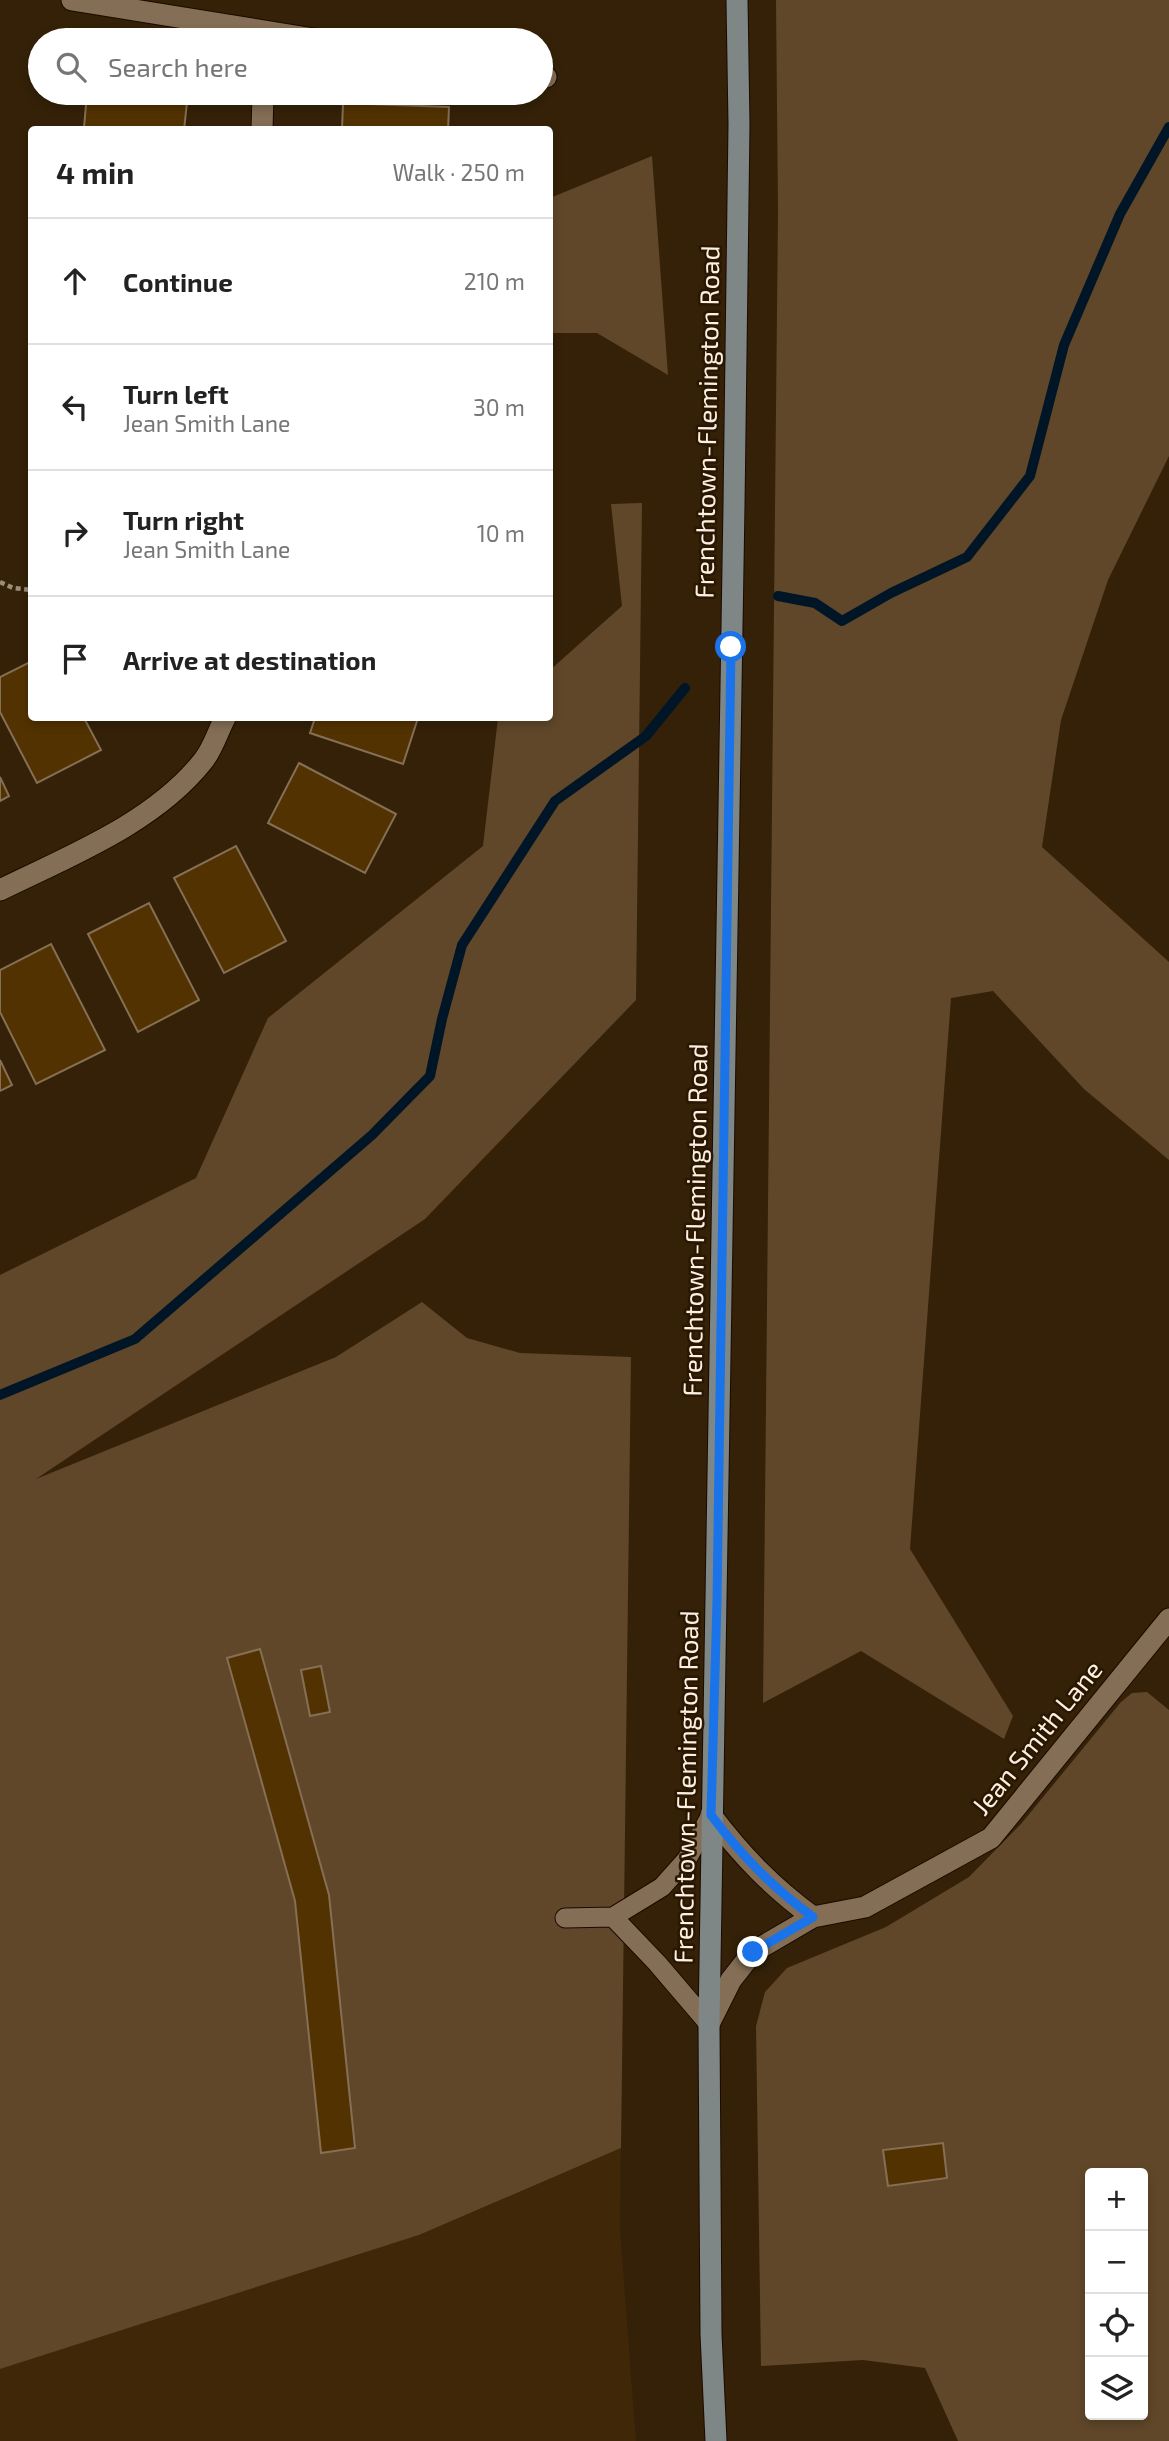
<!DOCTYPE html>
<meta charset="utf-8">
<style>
:root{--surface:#fff;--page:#f6f6f6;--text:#222;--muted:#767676;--line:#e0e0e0}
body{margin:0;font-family:"Exo 2",sans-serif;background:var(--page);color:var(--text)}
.controls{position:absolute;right:21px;bottom:21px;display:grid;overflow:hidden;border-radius:7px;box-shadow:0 4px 10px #0003}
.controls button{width:63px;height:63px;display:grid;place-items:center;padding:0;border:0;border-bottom:2px solid var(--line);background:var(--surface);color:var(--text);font:35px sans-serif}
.stop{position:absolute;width:21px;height:21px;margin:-16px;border:5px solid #1a73e8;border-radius:50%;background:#fff}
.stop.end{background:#1a73e8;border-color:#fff;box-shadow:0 2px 7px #0008}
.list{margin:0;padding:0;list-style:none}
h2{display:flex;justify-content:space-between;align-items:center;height:91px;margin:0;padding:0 28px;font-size:30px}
h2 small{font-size:23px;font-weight:400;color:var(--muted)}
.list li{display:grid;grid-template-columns:46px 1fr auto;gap:21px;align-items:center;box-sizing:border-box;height:126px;padding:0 28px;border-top:2px solid var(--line)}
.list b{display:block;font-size:26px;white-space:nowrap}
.list p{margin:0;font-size:23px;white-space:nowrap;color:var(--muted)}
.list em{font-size:23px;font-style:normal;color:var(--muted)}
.icon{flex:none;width:38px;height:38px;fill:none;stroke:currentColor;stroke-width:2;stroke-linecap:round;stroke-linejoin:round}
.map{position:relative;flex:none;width:1169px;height:2441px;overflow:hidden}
.search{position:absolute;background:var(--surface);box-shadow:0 4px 10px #0003;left:28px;top:28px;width:525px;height:77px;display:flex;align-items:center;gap:18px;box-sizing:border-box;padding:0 24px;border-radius:38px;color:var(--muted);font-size:26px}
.panel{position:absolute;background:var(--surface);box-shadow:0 4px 10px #0003;left:28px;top:126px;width:525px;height:595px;border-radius:7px}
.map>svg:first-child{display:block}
</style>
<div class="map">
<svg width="1169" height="2441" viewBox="0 0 1169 2441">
<rect width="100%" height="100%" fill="#342108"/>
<!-- built -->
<path fill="#3f2707" d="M621 2148 620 2229 636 2441H0V2369L419 2235Z"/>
<!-- green -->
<path fill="#604729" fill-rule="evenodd" d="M776 0H1169V456L1108 580 1061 720 1042 847 1169 962V1160L1084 1089 993 991 951 998 910 1549 1013 1716 1004 1739 861 1651 763 1703 778 211Z
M652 156 668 375 597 333H550V198Z
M642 503 636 1000 425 1219 36 1479 336 1357 422 1302 467 1338 520 1353 631 1357 621 2148 419 2235 0 2369V1275L196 1178 268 1018 483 846 498 718H550V670L622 606 611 504Z
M1147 1692 1169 1710V2441H958L925 2368 863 2360 761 2366 756 2026 765 1992 787 1968 886 1927 969 1877 1021 1824 1121 1702 1132 1693ZM1090 2173H1143V2415H1090Z"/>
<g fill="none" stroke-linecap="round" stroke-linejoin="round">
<!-- stream -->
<path stroke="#001626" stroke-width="10" d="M778 596 815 603 842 621 891 593 967 557 1030 476 1064 345 1120 214 1169 127
M0 1395 135 1339 372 1135 430 1076 442 1019 462 945 555 801 646 736 685 688"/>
</g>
<!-- building -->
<path fill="#523200" stroke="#856f55" stroke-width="2" d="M87 93H188L184 130 84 128Z
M343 103 449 107 448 130H342Z
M32 661V718H84L101 750 37 783 0 712V677Z
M315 718H418L403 764 310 733Z
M299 763 396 814 365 873 268 823Z
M0 777 9 796 0 801Z
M236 846 286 941 224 973 174 878Z
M149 903 199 1000 138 1032 88 934Z
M51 944 105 1050 36 1084 0 1012V970Z
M0 1060 12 1085 0 1091Z
M260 1649 329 1895 355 2148 321 2153 295 1901 227 1658Z
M321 1666 330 1712 310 1716 301 1670Z
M943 2143 947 2178 888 2186 883 2150Z"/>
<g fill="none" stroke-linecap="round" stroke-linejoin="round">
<defs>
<path id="lane" d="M613 1917 657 1963 709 2024
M565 1918 613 1917 662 1887 687 1859 711 1815"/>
<path id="street" d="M72 0 320 40
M541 76 546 77
M262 130 263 93
M0 890C69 856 154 823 203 761 213 749 218 731 225 718
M711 1815C742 1856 772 1887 813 1917
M709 2024 731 1980 753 1952 813 1917 865 1907 991 1838 1169 1619"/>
<path id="secondary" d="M716 2441 711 2334 709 2024 734 505 739 124 737 0"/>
</defs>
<!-- lane casing -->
<use href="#lane" stroke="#1b0a00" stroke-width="21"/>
<!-- street casing -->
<use href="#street" stroke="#1b0a00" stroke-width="23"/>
<!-- secondary casing -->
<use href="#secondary" stroke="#1b0a00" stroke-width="23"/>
<!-- path -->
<path stroke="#9c8c79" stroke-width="4.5" stroke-dasharray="5 3.5" stroke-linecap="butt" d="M0 582 13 588 32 590"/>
<!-- lane -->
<use href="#lane" stroke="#846e55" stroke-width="19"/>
<!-- street -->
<use href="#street" stroke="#846e55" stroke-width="21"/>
<!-- secondary -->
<use href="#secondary" stroke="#7e8785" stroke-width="21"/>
</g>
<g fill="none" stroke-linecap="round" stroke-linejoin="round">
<!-- route -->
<path stroke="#1a73e8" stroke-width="9" d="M731 647 717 1601 711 1815C742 1856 772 1887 813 1917L753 1952"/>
</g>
<g text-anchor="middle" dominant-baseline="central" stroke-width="5" stroke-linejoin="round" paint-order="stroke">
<!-- street labels -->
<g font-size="26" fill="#fdf0e2" stroke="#291701">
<text transform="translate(706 422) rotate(-89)">Frenchtown-Flemington Road</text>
<text transform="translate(694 1220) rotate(-89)">Frenchtown-Flemington Road</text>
<text transform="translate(1036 1737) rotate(-51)">Jean Smith Lane</text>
<text transform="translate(685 1787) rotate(-89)">Frenchtown-Flemington Road</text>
</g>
</g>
</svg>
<div class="controls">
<button>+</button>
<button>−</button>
<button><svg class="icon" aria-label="locate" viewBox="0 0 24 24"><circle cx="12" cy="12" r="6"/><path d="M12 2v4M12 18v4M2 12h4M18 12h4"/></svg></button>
<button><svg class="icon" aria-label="layers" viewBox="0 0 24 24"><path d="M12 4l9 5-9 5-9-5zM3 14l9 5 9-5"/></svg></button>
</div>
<div class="stop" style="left:731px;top:647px"></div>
<div class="stop end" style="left:753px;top:1952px"></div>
<div class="search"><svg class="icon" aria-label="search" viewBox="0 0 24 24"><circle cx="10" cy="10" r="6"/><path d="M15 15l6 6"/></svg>Search here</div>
<section class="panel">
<h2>4 min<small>Walk · 250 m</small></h2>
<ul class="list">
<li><svg class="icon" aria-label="ahead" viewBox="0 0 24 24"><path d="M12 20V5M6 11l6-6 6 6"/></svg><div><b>Continue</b></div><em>210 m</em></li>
<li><svg class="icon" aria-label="left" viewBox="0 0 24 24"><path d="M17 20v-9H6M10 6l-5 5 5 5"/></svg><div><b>Turn left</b><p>Jean Smith Lane</p></div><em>30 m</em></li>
<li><svg class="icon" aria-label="right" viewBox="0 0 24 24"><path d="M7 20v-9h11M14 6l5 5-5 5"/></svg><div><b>Turn right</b><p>Jean Smith Lane</p></div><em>10 m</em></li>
<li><svg class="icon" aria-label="arrive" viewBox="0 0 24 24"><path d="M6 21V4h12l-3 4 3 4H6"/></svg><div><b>Arrive at destination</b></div></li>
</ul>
</section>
</div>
